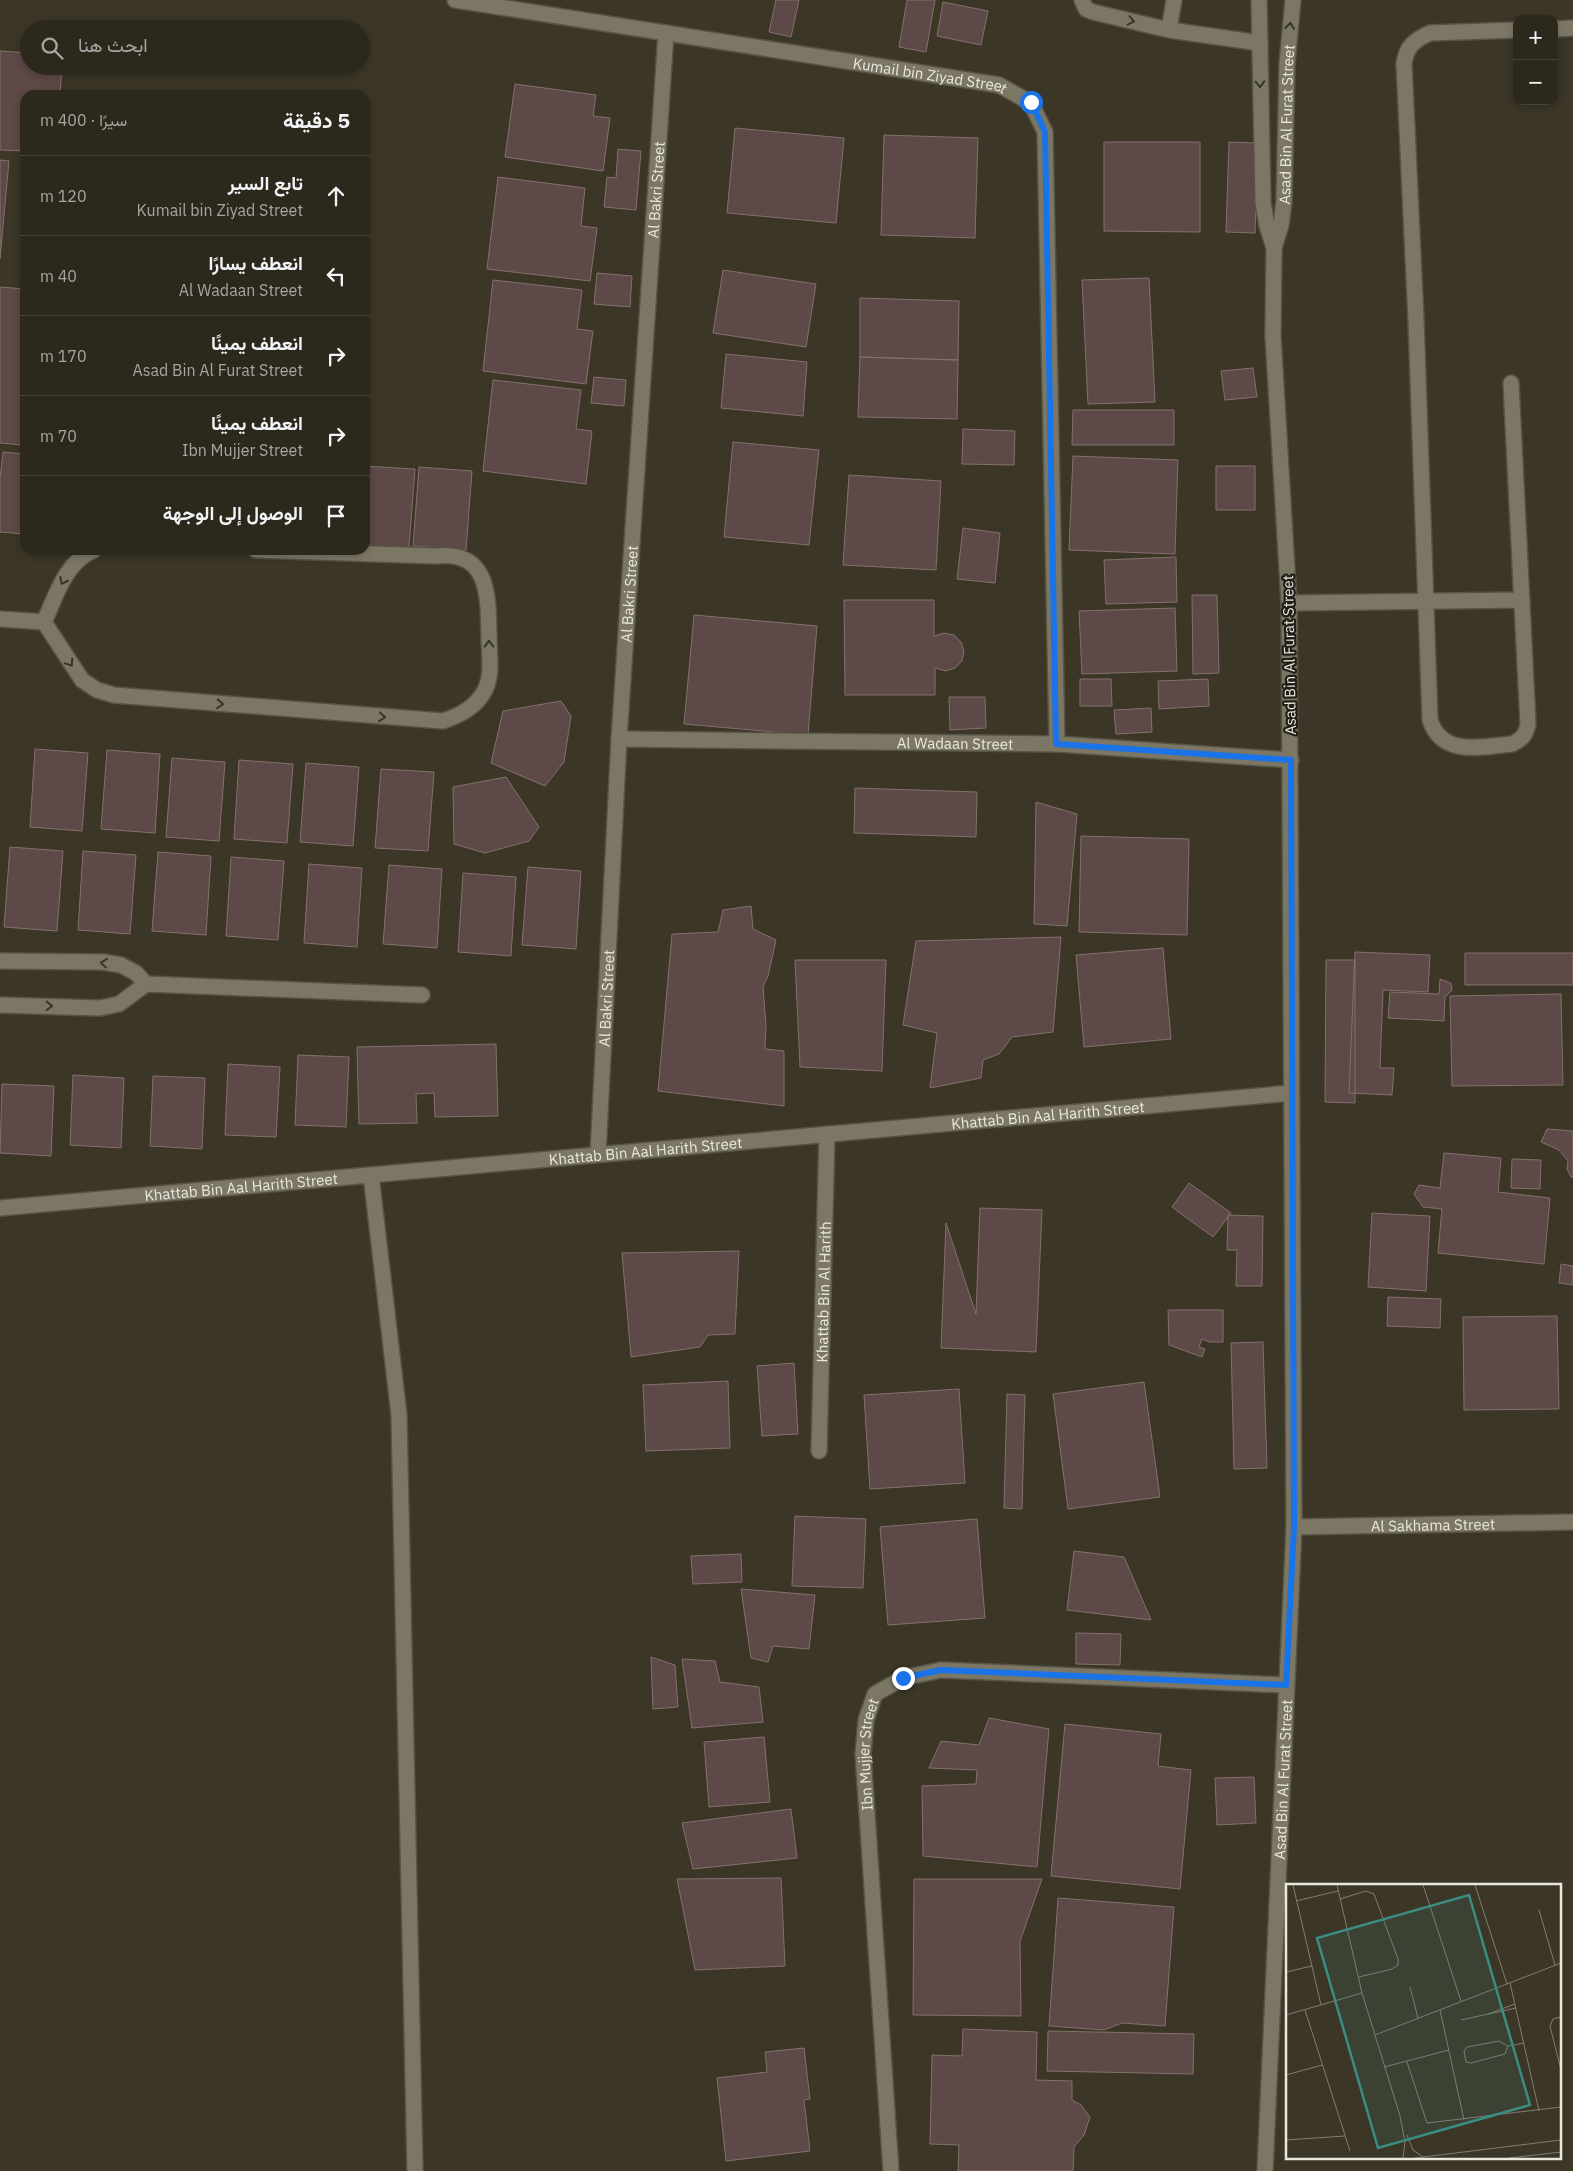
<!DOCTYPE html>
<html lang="ar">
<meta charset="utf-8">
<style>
:root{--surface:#2c281c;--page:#343025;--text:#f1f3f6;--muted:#a6a6a3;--line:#48443b}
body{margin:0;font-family:"IBM Plex Sans",Vazirmatn,sans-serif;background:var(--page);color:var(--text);direction:rtl}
.controls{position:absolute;right:15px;top:15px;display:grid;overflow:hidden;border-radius:10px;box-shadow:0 2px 8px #0003}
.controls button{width:45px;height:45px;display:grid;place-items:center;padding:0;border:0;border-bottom:1px solid var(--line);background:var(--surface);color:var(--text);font:25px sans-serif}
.stop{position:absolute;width:15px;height:15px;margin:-11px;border:4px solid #1a73e8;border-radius:50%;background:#fff}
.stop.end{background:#1a73e8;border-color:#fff;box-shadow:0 1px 5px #0008}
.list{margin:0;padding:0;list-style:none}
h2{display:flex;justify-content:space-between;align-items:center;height:65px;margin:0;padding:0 20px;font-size:21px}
h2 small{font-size:16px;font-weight:400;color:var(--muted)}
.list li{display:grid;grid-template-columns:32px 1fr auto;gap:15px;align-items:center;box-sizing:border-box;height:80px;padding:0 20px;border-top:1px solid var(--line)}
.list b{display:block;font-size:19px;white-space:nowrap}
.list p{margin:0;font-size:16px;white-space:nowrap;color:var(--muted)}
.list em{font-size:16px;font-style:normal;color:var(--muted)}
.icon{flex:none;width:28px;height:28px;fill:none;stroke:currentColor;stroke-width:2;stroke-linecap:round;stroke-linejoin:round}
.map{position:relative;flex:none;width:1573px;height:2171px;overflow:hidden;direction:ltr}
.search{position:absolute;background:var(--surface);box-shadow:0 2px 8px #0003;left:20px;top:20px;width:350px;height:55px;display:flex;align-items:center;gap:12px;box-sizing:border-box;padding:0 18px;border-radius:28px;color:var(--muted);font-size:19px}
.panel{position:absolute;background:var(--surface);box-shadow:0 2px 8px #0003;left:20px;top:90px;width:350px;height:465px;border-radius:15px;direction:rtl}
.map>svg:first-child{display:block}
</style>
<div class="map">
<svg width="1573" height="2171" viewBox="0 0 1573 2171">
<rect width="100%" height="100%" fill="#3b3626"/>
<!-- building -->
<path fill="#5d4947" stroke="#85706d" d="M776 0H799L791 37 769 32Z
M907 0H935L926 52 899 47Z
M943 2 988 11 981 45 937 36Z
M0 51 29 53V66H62L60 95H25V151L0 150Z
M515 84 596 95 593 116 610 118 603 171 505 157Z
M735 128 844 138 836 223 727 213Z
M884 135 978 138 975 238 881 235Z
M1104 142H1200V232L1104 231Z
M1229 142 1258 143 1255 233 1226 232Z
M618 149 641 151 636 210 604 207 607 177 616 178Z
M0 160 9 161 0 259Z
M498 177 585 188 581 226 597 228 590 281 487 269Z
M723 270 816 284 806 347 713 333Z
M597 273 632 276 630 307 594 304Z
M1149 278 1155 402 1088 404 1082 280Z
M493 280 582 290 577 329 593 331 586 384 483 371Z
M0 287 25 289V403L21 445 0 443Z
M860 298 959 301 958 360 860 357Z
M726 354 807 362 803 416 721 408Z
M860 357 958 360 957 419 858 417Z
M1253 368 1257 397 1225 400 1221 371Z
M594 377 626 380 624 406 591 403Z
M493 380 581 390 576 429 592 431 586 484 483 471Z
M1073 410H1174V445H1072Z
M963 429 1015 431 1014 465 962 464Z
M733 442 819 450 809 545 724 537Z
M3 452 25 454V534L0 532V478Z
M1073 456 1178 460 1175 554 1069 550Z
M365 466 415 469 409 548 365 545Z
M1216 466H1255V510H1216Z
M419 467 472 471 466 550 413 546Z
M849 475 941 481 936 570 843 565Z
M963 528 1000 533 995 583 957 579Z
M1176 557 1177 602 1106 604 1104 560Z
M1192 595H1217L1219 673 1193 674Z
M844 600H934V636L944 633 954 635 961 642 964 651 962 661 955 668 946 671 935 668V695H845Z
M1175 608 1177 671 1082 674 1079 611Z
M694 615 817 626 808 735 684 724Z
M1080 679H1111L1112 706H1080Z
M1208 679 1209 706 1159 709 1158 681Z
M949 697H985L986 728 950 730Z
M561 701 571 716 564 762 545 786 491 763 503 711Z
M1151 708 1152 732 1116 734 1114 710Z
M35 749 88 753 82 831 30 827Z
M107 750 160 754 155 833 101 829Z
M172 758 225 762 219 841 166 837Z
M239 760 293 764 287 843 234 839Z
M306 763 359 767 353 846 300 842Z
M381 769 434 772 428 851 375 848Z
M506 777 539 827 529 841 485 853 454 844 453 787Z
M855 788 977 792 976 837 854 833Z
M1036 802 1077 814 1067 926 1034 924Z
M1081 836 1189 839 1187 935 1079 932Z
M10 847 63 851 57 931 4 927Z
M83 851 136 855 130 934 78 930Z
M158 852 211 856 206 935 152 931Z
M231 857 284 861 278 940 226 936Z
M309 864 362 868 357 947 304 943Z
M389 865 442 869 437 948 383 944Z
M528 867 581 871 576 949 522 945Z
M463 873 516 877 511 956 458 952Z
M751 906 753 929 776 940 768 976 763 987 766 1025 765 1049 784 1051V1106L658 1091 672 934 718 932 723 910Z
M1061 937 1053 1032 1012 1037 999 1054 983 1060 981 1078 930 1088 937 1033 903 1025 916 941Z
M1163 948 1171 1039 1084 1047 1076 955Z
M1355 952 1430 955 1428 992 1383 990 1380 1068H1394L1392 1095 1349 1093Z
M1465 953H1573V985H1465Z
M795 960H886L882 1071 800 1067Z
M1326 960H1355V1103L1325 1102Z
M1440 979 1451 983 1452 990 1445 997 1444 1021 1388 1018 1390 992 1439 994Z
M1561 994 1563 1085 1452 1086 1450 996Z
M496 1044 498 1116 435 1117 434 1093 416 1094 417 1123 359 1124 357 1047Z
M298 1055 349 1057 346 1127 295 1125Z
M228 1064 280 1067 276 1137 225 1135Z
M73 1075 124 1078 121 1148 70 1145Z
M153 1076 205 1078 202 1149 150 1146Z
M2 1084 54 1086 51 1156 0 1153Z
M1547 1129 1573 1131V1177H1571L1567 1169 1568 1161 1559 1150 1541 1142Z
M1444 1153 1501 1158 1498 1192 1550 1198 1544 1264 1438 1253 1442 1209 1423 1207 1414 1194 1419 1185 1440 1188Z
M1512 1159 1541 1160 1540 1189 1511 1188Z
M1189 1183 1231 1213 1213 1237 1172 1207Z
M980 1208 1042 1210 1036 1352 941 1348 946 1223 976 1314Z
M1372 1213 1430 1216 1426 1291 1368 1287Z
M1228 1215 1263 1216 1262 1286H1236L1237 1250H1227Z
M739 1251 735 1334 708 1335 700 1347 631 1357 622 1253Z
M1561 1264 1573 1266V1285L1559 1283Z
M1388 1297 1441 1299 1440 1328 1387 1326Z
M1168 1310H1223V1342H1210L1202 1339 1199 1347 1205 1349 1202 1357 1169 1345Z
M1557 1316 1559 1409 1464 1410 1463 1317Z
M1263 1342 1267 1468 1234 1469 1231 1343Z
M794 1363 798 1434 762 1436 757 1366Z
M728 1381 730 1448 646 1451 643 1385Z
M1144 1382 1160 1497 1068 1509 1053 1394Z
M959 1389 965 1483 870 1489 864 1395Z
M1007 1394 1025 1395 1022 1509 1004 1508Z
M795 1516 866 1519 863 1588 792 1586Z
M977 1519 985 1618 888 1625 880 1527Z
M1074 1551 1124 1557 1151 1620 1067 1610Z
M741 1554 742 1582 693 1584 691 1556Z
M741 1589 815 1595 809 1649 773 1646 768 1662 751 1658Z
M1076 1633 1121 1634 1120 1665 1076 1664Z
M651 1657 675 1665 678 1707 653 1709Z
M682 1659 715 1661 720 1682 759 1687 763 1722 692 1728Z
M989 1718 1049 1729 1037 1867 923 1856 922 1786 976 1784 977 1770 929 1768 941 1741 979 1745Z
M1065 1724 1161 1734 1158 1766 1191 1770 1180 1889 1051 1876Z
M764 1737 770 1802 709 1807 704 1742Z
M1254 1777 1256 1823 1217 1825 1215 1778Z
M791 1809 797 1858 693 1869 682 1823Z
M781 1878 785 1966 695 1970 677 1879Z
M914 1879H1042L1020 1941 1021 2016 913 2015Z
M1058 1898 1174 1907 1165 2026 1122 2023 1104 2030 1049 2026Z
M963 2029 1037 2032 1036 2080 1072 2081V2100L1081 2105 1090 2117 1084 2135 1074 2147 1073 2171H958L959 2145 930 2144 932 2055 962 2056Z
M1048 2031 1194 2034 1193 2074 1047 2071Z
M804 2048 810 2099 804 2100 810 2151 726 2161 717 2078 767 2072 765 2052Z"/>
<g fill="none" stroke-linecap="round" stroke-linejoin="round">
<defs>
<path id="lane" d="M1082 0 1086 9 1093 12 1169 30 1260 43
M1554 29 1573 28
M1169 30 1174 0
M1511 383 1528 724C1526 735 1522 739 1512 744 1481 747 1442 757 1430 720L1416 320 1404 64C1406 47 1414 40 1430 33L1517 30
M1289 603 1522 600"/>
<g id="street">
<path id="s1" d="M455 0 999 85 1031 103 1045 132 1057 744"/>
<path d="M1259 0 1263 203 1267 226 1274 248"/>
<path d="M0 619 44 622"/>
<path d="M44 622 82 680 97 690 114 695 443 721C461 715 476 707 485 690 493 674 489 654 489 636 488 596 490 550 435 556L256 550"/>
<path d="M44 622C56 596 65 562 94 550"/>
<path id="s2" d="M619 739 1057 744 1291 760"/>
<path d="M0 961 103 962 121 965 136 973 146 984"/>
<path d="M0 1005 100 1008 119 1004 146 984 422 995"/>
<path id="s3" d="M598 1154 619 739 666 33"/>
<path d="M371 1175 399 1415 415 2171"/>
<path id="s4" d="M0 1208 1291 1093"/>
<path id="s5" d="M819 1451 827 1134"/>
<path id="s6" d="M1294 1527 1573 1522"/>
<path id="s7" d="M891 2171 863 1754 866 1720 875 1694 903 1678 941 1670 1286 1685"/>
<path id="s8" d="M1265 2171 1294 1527 1289 603 1273 336 1274 248 1281 225 1284 202 1287 64 1293 0"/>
</g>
</defs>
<!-- lane casing -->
<use href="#lane" stroke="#565244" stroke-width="18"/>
<!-- street casing -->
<use href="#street" stroke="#565244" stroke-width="18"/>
<!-- lane -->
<use href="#lane" stroke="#7c7765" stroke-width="15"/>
<!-- street -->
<use href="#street" stroke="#7c7765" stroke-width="15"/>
</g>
<!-- one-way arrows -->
<defs><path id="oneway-chevron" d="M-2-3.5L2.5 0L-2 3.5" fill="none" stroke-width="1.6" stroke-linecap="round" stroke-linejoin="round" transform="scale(1.25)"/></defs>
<g stroke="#37342a">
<use href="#oneway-chevron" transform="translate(1131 21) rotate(13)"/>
<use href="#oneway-chevron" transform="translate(1290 26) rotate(-84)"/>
<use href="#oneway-chevron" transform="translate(1260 84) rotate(89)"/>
<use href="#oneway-chevron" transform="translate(63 581) rotate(117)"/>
<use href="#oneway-chevron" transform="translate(489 644) rotate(-91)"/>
<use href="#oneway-chevron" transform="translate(70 663) rotate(56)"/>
<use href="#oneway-chevron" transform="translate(220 704) rotate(5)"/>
<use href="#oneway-chevron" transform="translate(382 717) rotate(5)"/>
<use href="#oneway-chevron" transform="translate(104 963) rotate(-174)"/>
<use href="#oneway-chevron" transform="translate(49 1006) rotate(2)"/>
</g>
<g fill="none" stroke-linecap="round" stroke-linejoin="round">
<!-- route -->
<path stroke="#1a73e8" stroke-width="6" d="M903 1678 941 1670 1286 1685 1294 1527 1291 760 1056 744 1045 132 1031 102"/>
</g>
<g text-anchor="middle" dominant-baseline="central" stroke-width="4.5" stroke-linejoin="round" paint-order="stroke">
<!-- street labels -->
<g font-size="15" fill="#eae7dd" stroke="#201e17">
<text stroke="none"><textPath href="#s1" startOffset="481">Kumail bin Ziyad Street</textPath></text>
<text stroke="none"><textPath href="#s8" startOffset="2049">Asad Bin Al Furat Street</textPath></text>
<text stroke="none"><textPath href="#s3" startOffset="966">Al Bakri Street</textPath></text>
<text stroke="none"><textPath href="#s3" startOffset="561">Al Bakri Street</textPath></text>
<text transform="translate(1289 655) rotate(-91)">Asad Bin Al Furat Street</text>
<text stroke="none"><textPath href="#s2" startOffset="336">Al Wadaan Street</textPath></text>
<text stroke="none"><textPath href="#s3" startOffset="156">Al Bakri Street</textPath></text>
<text stroke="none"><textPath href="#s4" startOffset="1052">Khattab Bin Aal Harith Street</textPath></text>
<text stroke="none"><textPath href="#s4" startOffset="648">Khattab Bin Aal Harith Street</textPath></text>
<text stroke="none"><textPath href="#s4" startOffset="242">Khattab Bin Aal Harith Street</textPath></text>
<text stroke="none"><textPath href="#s5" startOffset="159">Khattab Bin Al Harith</textPath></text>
<text stroke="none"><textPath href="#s6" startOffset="139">Al Sakhama Street</textPath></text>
<text stroke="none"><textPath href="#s7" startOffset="418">Ibn Mujjer Street</textPath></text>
<text stroke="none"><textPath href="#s8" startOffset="392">Asad Bin Al Furat Street</textPath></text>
</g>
</g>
<!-- overview -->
<g transform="translate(1286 1884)">
<rect width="275" height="275" fill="#3b3626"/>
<path fill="none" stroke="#817d6f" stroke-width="1" d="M7 1 35 121M51 1 76 109 114 232 119 258 117 274M137 1 175 117M189 1 221 100M54 15 80 7 88 10 112 75V81L106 85 73 93M10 17 52 7M253 26 269 81M0 88 26 82M224 99 253 227M124 103 132 134M19 126 64 267M154 126 178 236M202 130 229 120M0 131 76 109M275 133 267 135 264 142 275 186M175 136 230 124M89 151 275 79M213 157 222 162 219 170 185 179 180 178 178 167 181 163ZM222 162 238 159M121 178 141 239 275 223M98 183 163 166M0 191 36 181M121 251 127 266 137 273M0 256 59 252M129 274 275 256M223 274 275 268"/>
<path fill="#3b8d84" fill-opacity="0.15" stroke="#3b8d84" stroke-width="2.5" d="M183 11 244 221 92 264 31 54Z"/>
<rect width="275" height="275" fill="none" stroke="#eae7dd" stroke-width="2.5"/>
</g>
</svg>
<div class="controls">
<button>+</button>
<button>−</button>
</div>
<div class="stop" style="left:1031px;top:102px"></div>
<div class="stop end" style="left:903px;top:1678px"></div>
<div class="search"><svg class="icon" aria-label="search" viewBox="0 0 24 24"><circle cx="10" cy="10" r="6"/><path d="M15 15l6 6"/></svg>ابحث هنا</div>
<section class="panel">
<h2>5 دقيقة<small>سيرًا · 400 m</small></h2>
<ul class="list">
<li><svg class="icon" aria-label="ahead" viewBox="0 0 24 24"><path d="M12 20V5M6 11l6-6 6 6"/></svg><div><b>تابع السير</b><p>Kumail bin Ziyad Street</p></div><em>120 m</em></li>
<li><svg class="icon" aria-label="left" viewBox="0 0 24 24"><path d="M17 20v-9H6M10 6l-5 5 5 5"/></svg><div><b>انعطف يسارًا</b><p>Al Wadaan Street</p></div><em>40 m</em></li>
<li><svg class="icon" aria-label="right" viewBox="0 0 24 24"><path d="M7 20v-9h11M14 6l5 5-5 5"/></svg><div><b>انعطف يمينًا</b><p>Asad Bin Al Furat Street</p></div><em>170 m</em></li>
<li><svg class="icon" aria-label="right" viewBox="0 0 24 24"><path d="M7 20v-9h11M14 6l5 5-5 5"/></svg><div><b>انعطف يمينًا</b><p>Ibn Mujjer Street</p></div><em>70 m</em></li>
<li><svg class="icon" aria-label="arrive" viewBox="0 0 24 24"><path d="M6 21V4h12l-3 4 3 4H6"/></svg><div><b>الوصول إلى الوجهة</b></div></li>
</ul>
</section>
</div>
